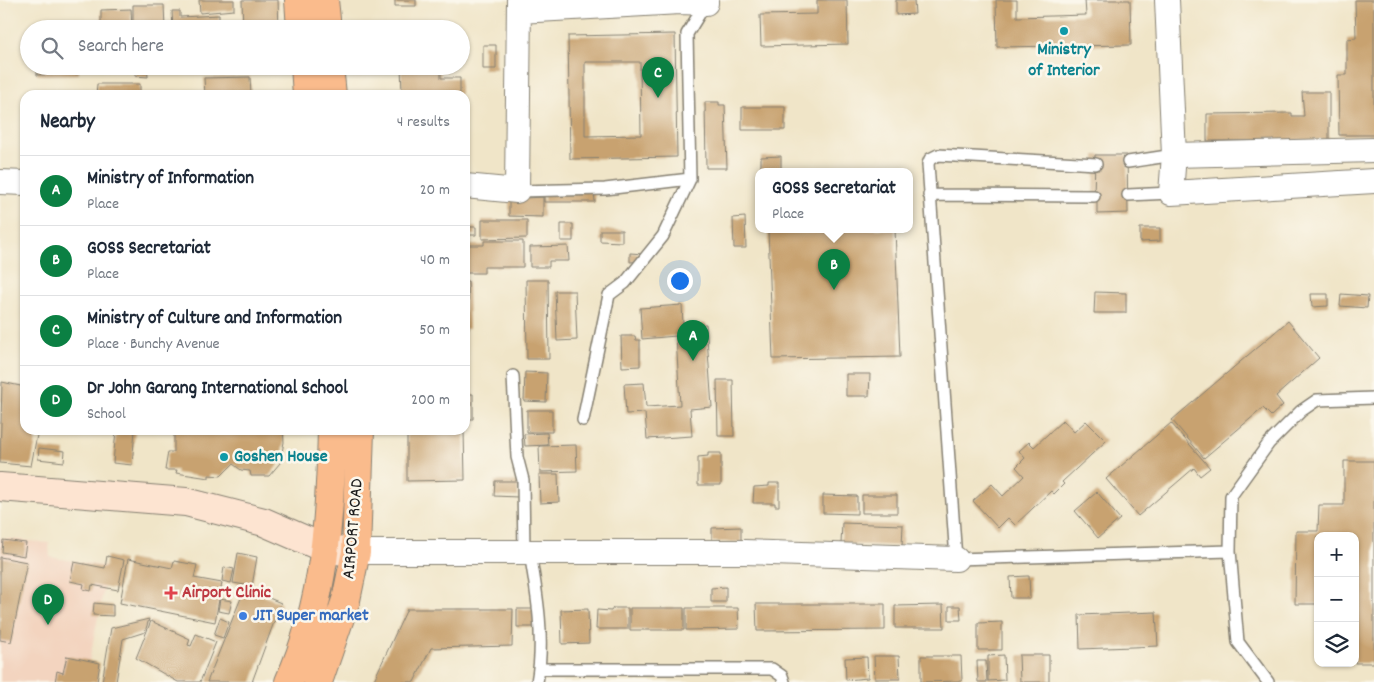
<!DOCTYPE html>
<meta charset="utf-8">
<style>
:root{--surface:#fff;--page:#f6f6f7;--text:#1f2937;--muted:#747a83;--line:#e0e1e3;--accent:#0b8043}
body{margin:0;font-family:Dekko,sans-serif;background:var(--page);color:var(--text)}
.controls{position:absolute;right:15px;bottom:15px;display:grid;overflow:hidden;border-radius:10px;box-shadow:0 1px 4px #0004}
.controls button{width:45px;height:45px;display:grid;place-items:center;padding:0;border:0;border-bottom:1px solid var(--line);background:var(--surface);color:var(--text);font:25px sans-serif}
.you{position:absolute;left:679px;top:280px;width:18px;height:18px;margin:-12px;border:4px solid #fff;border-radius:50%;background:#1a73e8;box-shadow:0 0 0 8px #1a73e833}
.badge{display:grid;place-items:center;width:32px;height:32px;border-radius:50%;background:var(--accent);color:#fff;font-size:16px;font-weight:700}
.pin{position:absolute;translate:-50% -41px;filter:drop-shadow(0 1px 2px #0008)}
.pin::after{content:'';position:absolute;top:26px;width:18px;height:15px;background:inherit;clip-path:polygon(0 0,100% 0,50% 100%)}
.popup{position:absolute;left:755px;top:168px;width:158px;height:65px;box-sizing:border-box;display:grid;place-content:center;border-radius:10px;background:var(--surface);filter:drop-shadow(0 1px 4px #0005);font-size:16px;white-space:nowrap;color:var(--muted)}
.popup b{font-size:19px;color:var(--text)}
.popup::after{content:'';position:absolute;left:50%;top:100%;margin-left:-10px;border:10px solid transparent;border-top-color:var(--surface)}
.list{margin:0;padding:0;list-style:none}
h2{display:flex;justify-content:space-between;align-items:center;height:65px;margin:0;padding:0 20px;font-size:21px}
h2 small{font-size:16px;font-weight:400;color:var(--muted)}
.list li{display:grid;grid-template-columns:32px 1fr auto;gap:15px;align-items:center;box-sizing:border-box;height:70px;padding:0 20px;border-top:1px solid var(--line)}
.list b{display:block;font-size:19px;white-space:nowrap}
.list p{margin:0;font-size:16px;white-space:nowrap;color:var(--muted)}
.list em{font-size:16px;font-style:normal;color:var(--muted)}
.icon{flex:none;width:28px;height:28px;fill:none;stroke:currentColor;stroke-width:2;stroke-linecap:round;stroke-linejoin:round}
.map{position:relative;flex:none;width:1374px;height:682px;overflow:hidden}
.search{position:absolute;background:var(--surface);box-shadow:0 1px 4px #0004;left:20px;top:20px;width:450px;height:55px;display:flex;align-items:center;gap:12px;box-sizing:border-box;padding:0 18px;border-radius:28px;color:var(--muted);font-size:19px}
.panel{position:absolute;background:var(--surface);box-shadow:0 1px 4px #0004;left:20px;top:90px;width:450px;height:345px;border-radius:15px}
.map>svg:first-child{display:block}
</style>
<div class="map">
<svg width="1374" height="682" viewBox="0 0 1374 682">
<rect width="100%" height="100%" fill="#fbf7ec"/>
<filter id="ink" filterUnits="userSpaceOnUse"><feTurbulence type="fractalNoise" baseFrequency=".02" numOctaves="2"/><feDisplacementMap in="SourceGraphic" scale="10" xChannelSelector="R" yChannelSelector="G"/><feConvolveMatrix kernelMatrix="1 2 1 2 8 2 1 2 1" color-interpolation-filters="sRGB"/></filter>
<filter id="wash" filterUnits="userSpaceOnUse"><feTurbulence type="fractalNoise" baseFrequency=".0096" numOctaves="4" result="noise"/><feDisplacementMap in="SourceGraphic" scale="20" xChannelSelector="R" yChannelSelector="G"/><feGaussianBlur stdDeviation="1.12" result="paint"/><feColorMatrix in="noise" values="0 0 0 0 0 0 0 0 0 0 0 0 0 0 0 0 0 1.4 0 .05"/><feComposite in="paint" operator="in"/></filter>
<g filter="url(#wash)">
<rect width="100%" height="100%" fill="#f0e5c8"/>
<!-- built -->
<path fill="#f3d4bf" d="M0 538 49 543 50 557 108 567 85 682H0Z"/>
<g id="blocks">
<!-- building -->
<path fill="#c8a26f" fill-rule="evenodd" d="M199 0H234V10L200 13Z
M242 0H278L279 29H243Z
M395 0H416V6H395Z
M817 0H847L848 44 761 46 760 15 817 14Z
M896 0H914L915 14 896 15Z
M996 0H1017V17L1086 15 1085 0H1130L1131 45 997 47Z
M1355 0H1374V135H1339L1338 75H1347V39L1356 38Z
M133 5H164L165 29H133Z
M131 9 132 29H101V10Z
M172 11H180V17L219 15V29H173Z
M675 34 677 157 570 159 568 36ZM585 62H640L641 135 585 136Z
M483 45H496V69H483Z
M37 66H79V74L37 75Z
M179 66H211V68L179 69Z
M251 66H273V68L251 69Z
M401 66H441V78H460V95H396L402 93Z
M135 67H147L148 77 135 76Z
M250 77 251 95H205L204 78Z
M97 84H140V95H96Z
M1302 92H1329V140L1207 141V114L1292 113V116H1304Z
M252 93H278V95H252Z
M705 102H719V105H725L727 168H706Z
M742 107H785V130H742Z
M1095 155H1127L1128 213 1097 214V199H1094Z
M781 156V171H761V157Z
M594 191 595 202H544V192Z
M509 194 525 198 543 197V217L509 216Z
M745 217 746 248H734L733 218Z
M482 220H527V238L482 239Z
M561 224H573V241H561Z
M465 227H476V235H465Z
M1140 228H1160V241L1140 242Z
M768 229H895L900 357 773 359Z
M600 230H622V242L600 241Z
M484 241H523V267H484V273H465V245H484Z
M568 246 569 261H549V267H530V247Z
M630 253 643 254V261L630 262Z
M526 280H548L549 359H527Z
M468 281 469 329H465V282Z
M555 291H575L577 340 557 341Z
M1095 292 1126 293V313H1094Z
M1311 294H1328V306L1312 307Z
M1341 294 1368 296 1367 308 1340 306Z
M682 305 683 325 706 324 712 407 690 409 692 436 647 439 645 413 626 414 624 384 644 383 646 407 680 405 676 336 642 339 640 308Z
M1288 321 1319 358 1276 396 1283 405 1271 416 1263 408 1204 458 1172 420Z
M621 336H635L636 340H640V366L622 367Z
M525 372 547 373 546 402 524 401Z
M846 374H870L869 396H846Z
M717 380H733L734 436H718Z
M2 382 25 387V430H38L31 466 0 463Z
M465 394H473V419H465Z
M527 410H552V432H527Z
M1063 420 1074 432 1086 421 1106 441 1062 482 1064 484 1054 494 1051 491 1015 525 1008 518 998 528 973 501 992 484 1003 496 1024 476 1016 467 1025 458 1019 451 1029 442 1034 447Z
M1171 423 1210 468 1200 476 1194 468 1138 516 1106 479Z
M116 430H135L132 465 113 463Z
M174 430H283L284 442 280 463 269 476H251L250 471 241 470 233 464 221 476 209 475V478L176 473 177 470H165L168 452H174Z
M407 430H464L465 480 407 481Z
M547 433 548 445 525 446 524 434Z
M576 445 577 471 540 472 539 446Z
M39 448 65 451 64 462 38 459Z
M708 453H721V485H698V457L708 456Z
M1344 461H1374V663H1355V536H1318V604H1295L1296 531H1318L1319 505H1344Z
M539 474H558L559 502 540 503Z
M495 481H518V497L494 496Z
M769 483H779V506H775V503H753L754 487 769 486Z
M1097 492 1120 519 1098 538 1075 511Z
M823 495 857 496V514L823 513Z
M862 495H897V513H862Z
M842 523 903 525 902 546 841 544Z
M741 527V542H712V528Z
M3 540 26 543 24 556 2 552Z
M238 553 257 557 252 586 233 583Z
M107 556 124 560 118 590 92 585 91 591 83 589 84 584 70 581 74 562 105 568Z
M0 557 27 562 11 642 0 640Z
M128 559 172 568 174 561 197 565 194 578 222 583 215 622 120 603Z
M224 567 234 569 231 583 222 581Z
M1027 576H1029L1030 598H1011L1010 577Z
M726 587V602H711V588Z
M245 588 281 603 252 682H207Z
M220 599 232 601 229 613 218 611Z
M94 603 113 605V616L93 615Z
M756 604H885V630L757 631Z
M943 605 944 628H895V606Z
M949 606H960L961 620H949Z
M613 608H628V629H596L597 610 611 611Z
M630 608H684V630H630Z
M686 608H738L739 629 686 630Z
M407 609H513L512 646 431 648 414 682H373Z
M517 609H534V627H517Z
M588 609 589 643 562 644 561 610Z
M1156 612 1158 646 1080 649 1079 615Z
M220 618 229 622 223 638 214 635Z
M149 619 145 632 123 639 116 682H102L111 628Z
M151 621 190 639 188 645 191 646 196 634 216 642 200 682H178L136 658Z
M1002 622V650H978V623Z
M1004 655 1005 680 988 681V656Z
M1019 655H1049V682H1020Z
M67 656 100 663 97 682H55L57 671 63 673Z
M874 656H899L900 679H875Z
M921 656H961L962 681 921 682Z
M867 657 868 678 846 680 845 658Z
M977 661H986L987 682H978Z"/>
</g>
</g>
<g filter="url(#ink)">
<use href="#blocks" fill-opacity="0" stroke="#868072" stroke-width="1"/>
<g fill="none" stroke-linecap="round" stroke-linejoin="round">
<defs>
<path id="lane" d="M1128 162 1174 155
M1096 164 938 155 930 159 928 164 956 559 1230 551
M517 191 605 189 690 179
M929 195 1094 196
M1128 195 1171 193
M513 376 517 457 523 480 524 553
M583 420 609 295 625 283 663 236 690 179 687 34 706 3
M530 553C537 594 545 640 537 682
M540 669H772L782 676 784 682
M1268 682 1238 642 1230 551 1231 496 1269 443 1301 411 1317 400 1374 398"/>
<path id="street" d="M1167 0 1174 155 1171 193 1374 181
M519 11 680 2 706 3V0
M1174 155 1374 150
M0 182 25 183
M465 186 517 191 519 0
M356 552H744L956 559"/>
<path id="secondary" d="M0 487 186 502 264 522 326 549 356 552"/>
<path id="primary" d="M299 0 301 29
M324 0 327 29
M305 66 307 95
M329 66 332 95
M289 682C325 602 330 517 332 430
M318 682 346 600 356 552 360 430"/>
</defs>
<!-- lane casing -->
<use href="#lane" stroke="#868072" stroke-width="14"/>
<!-- street casing -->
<use href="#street" stroke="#868072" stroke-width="26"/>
<!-- secondary casing -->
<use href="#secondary" stroke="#868072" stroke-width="30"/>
<!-- primary casing -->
<use href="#primary" stroke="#868072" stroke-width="30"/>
<!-- lane -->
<use href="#lane" stroke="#fff" stroke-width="11"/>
<!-- street -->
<use href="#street" stroke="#fff" stroke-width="24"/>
<!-- secondary -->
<use href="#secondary" stroke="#fde4d1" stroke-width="28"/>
<!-- primary -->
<use href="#primary" stroke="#fabb8c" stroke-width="28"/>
</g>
</g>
<!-- markers -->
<g fill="#0f9aa8" stroke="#fbf7ec" stroke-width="2">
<circle cx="1064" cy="31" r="5"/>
<circle cx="224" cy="457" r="5"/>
</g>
<path fill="#e0444e" stroke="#fbf7ec" stroke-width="2" d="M168.5 585.5h5v5h5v5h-5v5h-5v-5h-5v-5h5z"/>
<circle fill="#3f7fe0" stroke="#fbf7ec" stroke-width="2" cx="243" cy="616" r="5"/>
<g text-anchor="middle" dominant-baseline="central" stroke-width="5" stroke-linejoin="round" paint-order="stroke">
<!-- culture labels -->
<g font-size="18" font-weight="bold" fill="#0d838f" stroke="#fbf7ec">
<text x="1064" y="50">Ministry<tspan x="1064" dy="21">of Interior</tspan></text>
<text x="234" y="457" text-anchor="start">Goshen House</text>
</g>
<!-- street labels -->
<g font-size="18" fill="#1c1c1c" stroke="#fbf7ec">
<text transform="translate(354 529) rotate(-85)">AIRPORT ROAD</text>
</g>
<!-- health labels -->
<g font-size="18" font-weight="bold" fill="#be3a42" stroke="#fbf7ec" text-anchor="start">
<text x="182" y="593">Airport Clinic</text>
</g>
<!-- shop labels -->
<g font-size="18" font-weight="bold" fill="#366cbe" stroke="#fbf7ec" text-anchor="start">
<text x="253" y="616">JIT Super market</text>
</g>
</g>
</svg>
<div class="controls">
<button>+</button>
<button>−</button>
<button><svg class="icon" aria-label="layers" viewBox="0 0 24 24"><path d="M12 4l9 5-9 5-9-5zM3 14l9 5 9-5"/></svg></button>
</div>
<div class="you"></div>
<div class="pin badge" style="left:693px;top:361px">A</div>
<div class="pin badge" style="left:834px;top:290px">B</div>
<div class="popup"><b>GOSS Secretariat</b>Place</div>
<div class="pin badge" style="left:658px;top:98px">C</div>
<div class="pin badge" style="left:48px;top:625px">D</div>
<div class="search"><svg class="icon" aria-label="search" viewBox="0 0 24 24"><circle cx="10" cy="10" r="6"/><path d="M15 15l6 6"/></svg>Search here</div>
<section class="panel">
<h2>Nearby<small>4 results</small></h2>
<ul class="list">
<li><span class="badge">A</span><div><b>Ministry of Information</b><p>Place</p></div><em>20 m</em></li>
<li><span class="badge">B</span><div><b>GOSS Secretariat</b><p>Place</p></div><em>40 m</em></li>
<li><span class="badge">C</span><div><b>Ministry of Culture and Information</b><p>Place · Bunchy Avenue</p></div><em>50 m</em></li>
<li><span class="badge">D</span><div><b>Dr John Garang International School</b><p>School</p></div><em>200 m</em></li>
</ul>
</section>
</div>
